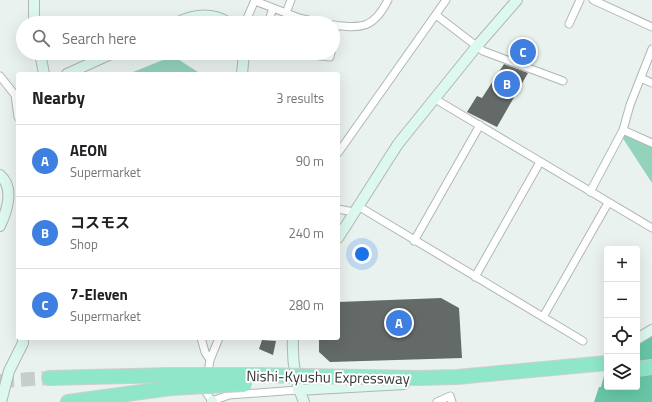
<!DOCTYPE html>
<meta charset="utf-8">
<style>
:root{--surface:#fff;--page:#f6f6f6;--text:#202124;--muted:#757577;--line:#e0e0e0;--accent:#b83680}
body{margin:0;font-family:"Titillium Web","Noto Sans JP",sans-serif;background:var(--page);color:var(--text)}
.controls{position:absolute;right:12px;bottom:12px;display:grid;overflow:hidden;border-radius:4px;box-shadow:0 4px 16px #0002}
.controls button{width:36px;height:36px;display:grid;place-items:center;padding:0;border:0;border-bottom:1px solid var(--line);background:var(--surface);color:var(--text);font:20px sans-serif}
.you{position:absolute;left:362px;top:254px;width:14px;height:14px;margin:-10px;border:3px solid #fff;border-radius:50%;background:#1a73e8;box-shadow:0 0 0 6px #1a73e833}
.badge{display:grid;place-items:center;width:26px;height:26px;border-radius:50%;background:var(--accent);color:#fff;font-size:13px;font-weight:700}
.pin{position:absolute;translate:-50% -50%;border:2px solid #fff;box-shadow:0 1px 4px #0006}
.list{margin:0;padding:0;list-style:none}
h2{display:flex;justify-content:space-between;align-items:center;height:52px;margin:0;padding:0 16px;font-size:17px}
h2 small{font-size:13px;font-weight:400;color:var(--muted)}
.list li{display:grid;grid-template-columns:26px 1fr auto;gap:12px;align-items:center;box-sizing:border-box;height:72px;padding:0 16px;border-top:1px solid var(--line)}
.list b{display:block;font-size:15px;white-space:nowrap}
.list p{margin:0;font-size:13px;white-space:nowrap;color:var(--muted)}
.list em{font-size:13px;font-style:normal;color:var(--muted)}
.icon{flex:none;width:22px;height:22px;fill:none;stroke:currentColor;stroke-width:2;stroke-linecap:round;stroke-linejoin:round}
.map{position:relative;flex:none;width:652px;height:402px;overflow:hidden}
.search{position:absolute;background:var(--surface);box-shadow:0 4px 16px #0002;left:16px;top:16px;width:324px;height:44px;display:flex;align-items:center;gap:10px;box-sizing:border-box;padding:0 14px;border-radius:22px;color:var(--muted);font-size:15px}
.panel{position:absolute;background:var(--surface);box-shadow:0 4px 16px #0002;left:16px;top:72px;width:324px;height:268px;border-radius:4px}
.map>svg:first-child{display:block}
</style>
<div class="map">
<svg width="652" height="402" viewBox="0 0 652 402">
<rect width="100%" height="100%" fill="#eaf2ef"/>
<!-- green -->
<path fill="#93d3bc" d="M173 56 201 74H128Z
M625 134 652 146V183L622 137Z"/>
<!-- water -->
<path fill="#68c7a8" d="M652 334V402H594L599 387H601L607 364V387H637V344Z"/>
<!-- building -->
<path fill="#636a67" d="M523 41 534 50 525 61 513 55Z
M504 64 528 73 497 127 467 112 477 96 482 98Z
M441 298 459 308 462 358 330 362 319 352V338H338V302Z
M262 340 276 341 273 355 259 349Z"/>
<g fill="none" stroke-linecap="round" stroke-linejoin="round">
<!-- highway-tunnel -->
<path stroke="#c6cdca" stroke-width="14" stroke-dasharray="14 7" stroke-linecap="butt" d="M0 381 49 378"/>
<defs>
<path id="street" d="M593 0 652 27
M255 1 299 18 320 23
M286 13 291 0
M436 15 483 51 563 81
M245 23 255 0
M268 23 273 8
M569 24 580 0
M333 25C362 29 374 28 388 0
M333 39 335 25
M291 53 330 57 331 53
M0 76 15 95 18 117
M641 78 652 83
M435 99 652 228
M623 130 652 143
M338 153 446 0
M590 192 623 130 630 105 652 49
M358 206 583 341
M338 209 354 212
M414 241 480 125
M475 277 540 162
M543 317 608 203
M201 338 205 352 210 360
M219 338 210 360 205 391 212 401 229 395 298 390
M437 402 450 396 452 402"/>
<path id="secondary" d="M34 0V23
M176 23C194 14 212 12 229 23
M40 53 44 74
M67 74 113 53
M242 74 244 53
M0 175C15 188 7 211 0 226
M338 238 398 144 477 46 517 0
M293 338C292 360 295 382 304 402
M637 339 652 330
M298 390 404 384
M1 402 9 371 23 343V338
M212 402V401"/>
<path id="highway" d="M637 369 652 367
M49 378 170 375
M68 402 171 388"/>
</defs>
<!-- street casing -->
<use href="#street" stroke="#b0b7b4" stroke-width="9"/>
<!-- secondary casing -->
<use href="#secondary" stroke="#b0b7b4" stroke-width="12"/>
<!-- highway casing -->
<use href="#highway" stroke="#cecfcf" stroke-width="16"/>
<!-- street -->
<use href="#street" stroke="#fff" stroke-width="7"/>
<!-- secondary -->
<use href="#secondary" stroke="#ddf8ee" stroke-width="10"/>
<!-- highway -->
<use href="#highway" stroke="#8fe6c8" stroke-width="14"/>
<defs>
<path id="highway-bridge" d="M170 375H251L419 378 457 377 607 363
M171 388 245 384"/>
</defs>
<!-- highway-bridge casing -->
<use href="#highway-bridge" stroke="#cecfcf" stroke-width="16" stroke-linecap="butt"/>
<!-- highway-bridge -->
<use href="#highway-bridge" stroke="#8fe6c8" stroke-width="14"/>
</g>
<g text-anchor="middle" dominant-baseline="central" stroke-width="4" stroke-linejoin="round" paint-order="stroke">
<!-- street labels -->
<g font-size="15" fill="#343736" stroke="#fff">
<text transform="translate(328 377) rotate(1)">Nishi-Kyushu Expressway</text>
</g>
</g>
</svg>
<div class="controls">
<button>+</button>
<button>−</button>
<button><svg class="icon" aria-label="locate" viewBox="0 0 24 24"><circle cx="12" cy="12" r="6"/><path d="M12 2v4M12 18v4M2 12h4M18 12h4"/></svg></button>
<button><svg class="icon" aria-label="layers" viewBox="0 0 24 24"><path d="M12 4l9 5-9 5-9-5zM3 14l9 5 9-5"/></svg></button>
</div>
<div class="you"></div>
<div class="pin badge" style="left:399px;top:323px;background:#3f7fe0">A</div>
<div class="pin badge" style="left:507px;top:84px;background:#3f7fe0">B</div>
<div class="pin badge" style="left:523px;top:52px;background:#3f7fe0">C</div>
<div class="search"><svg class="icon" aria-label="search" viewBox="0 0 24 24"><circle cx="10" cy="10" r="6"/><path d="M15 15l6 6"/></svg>Search here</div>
<section class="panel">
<h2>Nearby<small>3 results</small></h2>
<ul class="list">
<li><span class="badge" style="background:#3f7fe0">A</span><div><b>AEON</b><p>Supermarket</p></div><em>90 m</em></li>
<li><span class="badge" style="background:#3f7fe0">B</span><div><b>コスモス</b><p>Shop</p></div><em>240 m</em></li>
<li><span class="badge" style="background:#3f7fe0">C</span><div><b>7-Eleven</b><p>Supermarket</p></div><em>280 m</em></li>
</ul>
</section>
</div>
